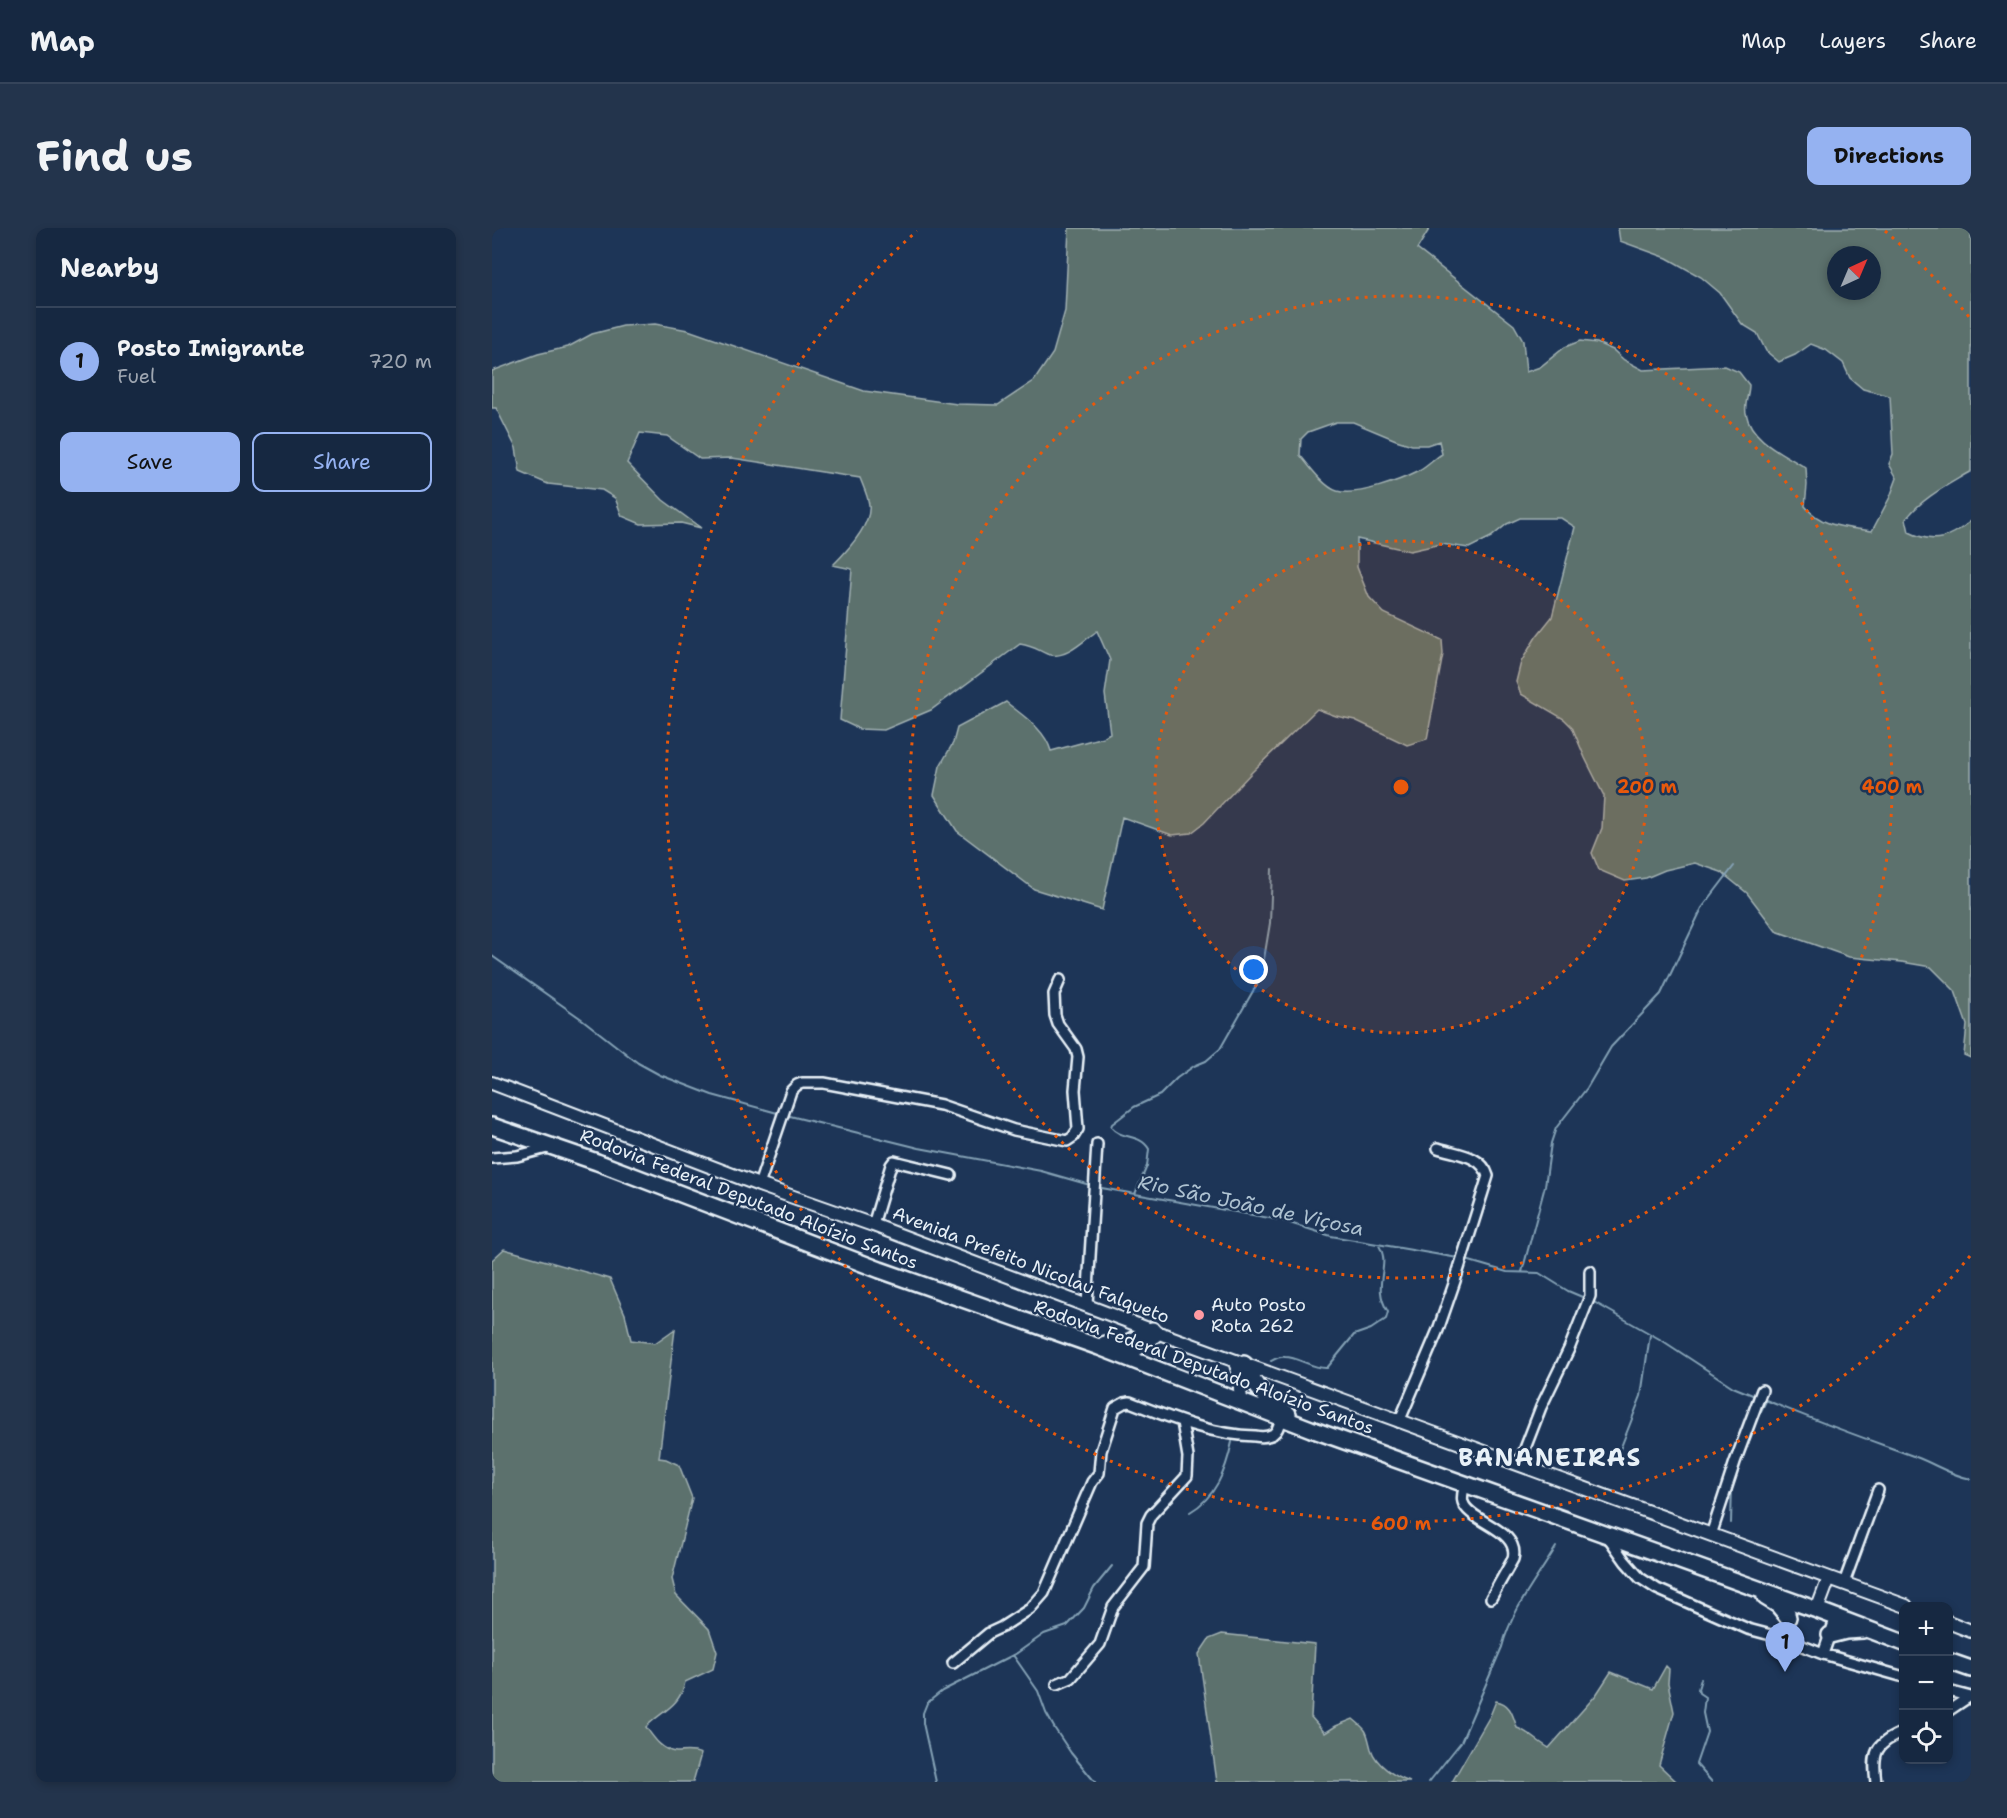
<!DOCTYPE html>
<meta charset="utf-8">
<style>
:root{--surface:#162841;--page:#23344c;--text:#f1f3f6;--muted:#9ea6b1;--line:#35445a;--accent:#95b2f1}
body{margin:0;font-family:"Shantell Sans",sans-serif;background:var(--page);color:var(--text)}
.controls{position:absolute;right:18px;bottom:18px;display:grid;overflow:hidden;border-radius:12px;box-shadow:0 3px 9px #0003}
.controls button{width:54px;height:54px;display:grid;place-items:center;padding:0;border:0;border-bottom:2px solid var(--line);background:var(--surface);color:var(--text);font:30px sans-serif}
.compass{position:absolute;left:1335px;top:18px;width:54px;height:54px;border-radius:50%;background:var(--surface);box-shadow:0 3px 9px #0003;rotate:44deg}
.you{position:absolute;left:762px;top:742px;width:21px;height:21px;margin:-15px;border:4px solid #fff;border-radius:50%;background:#1a73e8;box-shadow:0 0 0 9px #1a73e833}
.badge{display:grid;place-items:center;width:39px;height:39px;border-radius:50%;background:var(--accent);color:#111;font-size:20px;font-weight:700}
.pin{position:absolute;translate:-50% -50px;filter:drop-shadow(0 2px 3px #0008)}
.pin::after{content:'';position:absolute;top:32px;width:21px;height:18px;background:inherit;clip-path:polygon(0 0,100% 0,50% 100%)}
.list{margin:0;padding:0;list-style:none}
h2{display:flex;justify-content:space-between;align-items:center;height:78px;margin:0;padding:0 24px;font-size:26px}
h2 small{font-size:20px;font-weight:400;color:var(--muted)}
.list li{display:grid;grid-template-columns:39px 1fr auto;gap:18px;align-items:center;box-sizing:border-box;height:108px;padding:0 24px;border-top:2px solid var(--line)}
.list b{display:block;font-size:22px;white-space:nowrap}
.list p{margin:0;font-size:20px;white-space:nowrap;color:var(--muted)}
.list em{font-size:20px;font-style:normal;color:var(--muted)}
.actions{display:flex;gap:12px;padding:18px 24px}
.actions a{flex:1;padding:14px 0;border:2px solid var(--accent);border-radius:12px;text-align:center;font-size:21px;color:var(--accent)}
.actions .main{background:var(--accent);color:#111}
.icon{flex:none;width:33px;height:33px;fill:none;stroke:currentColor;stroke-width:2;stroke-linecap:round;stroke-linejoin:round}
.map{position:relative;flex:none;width:1479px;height:1554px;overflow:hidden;border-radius:12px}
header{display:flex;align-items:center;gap:36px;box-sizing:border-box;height:84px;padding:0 30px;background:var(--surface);border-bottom:2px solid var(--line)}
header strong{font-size:28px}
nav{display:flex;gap:33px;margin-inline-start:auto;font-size:21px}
.intro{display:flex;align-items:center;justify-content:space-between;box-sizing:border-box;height:144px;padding:0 36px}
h1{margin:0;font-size:42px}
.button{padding:15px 27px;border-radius:12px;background:var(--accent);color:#111;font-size:21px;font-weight:700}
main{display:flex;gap:36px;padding:0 36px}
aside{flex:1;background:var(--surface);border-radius:12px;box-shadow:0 3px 9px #0003}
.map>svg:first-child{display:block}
</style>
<header>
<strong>Map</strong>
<nav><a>Map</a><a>Layers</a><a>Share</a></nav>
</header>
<div class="intro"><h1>Find us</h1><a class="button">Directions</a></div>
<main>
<aside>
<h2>Nearby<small></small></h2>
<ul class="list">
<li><span class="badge">1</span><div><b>Posto Imigrante</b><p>Fuel</p></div><em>720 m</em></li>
</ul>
<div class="actions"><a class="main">Save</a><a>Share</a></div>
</aside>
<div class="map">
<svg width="1479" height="1554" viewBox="0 0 1479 1554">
<rect width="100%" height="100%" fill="#1d3557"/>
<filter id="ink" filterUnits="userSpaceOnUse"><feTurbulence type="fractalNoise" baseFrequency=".0167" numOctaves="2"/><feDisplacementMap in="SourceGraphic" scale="12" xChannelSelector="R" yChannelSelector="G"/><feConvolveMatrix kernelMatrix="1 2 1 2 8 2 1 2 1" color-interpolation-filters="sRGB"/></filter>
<g filter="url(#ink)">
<!-- green -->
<path fill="#5b716d" stroke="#a2b1b2" stroke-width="1.5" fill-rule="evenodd" d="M577 0H938L925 21 1022 97 1031 113 1034 144 1048 139 1073 119 1088 113 1105 115 1121 122 1132 132 1151 142 1233 138 1247 144 1257 157C1257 166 1252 177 1254 185 1259 213 1293 226 1314 240L1315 257 1313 278C1330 300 1355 299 1380 303L1398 269 1405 250 1397 236 1401 226 1398 168 1371 161 1358 150 1351 135 1334 122 1319 116 1303 127 1287 134 1274 123 1265 105 1250 96 1228 65 1209 49 1175 30 1128 13 1126 0H1479V243C1456 257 1431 269 1414 291L1417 304C1443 317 1458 310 1479 293V830L1472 827 1475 797 1463 763 1439 739 1410 734 1357 729 1284 703 1255 665 1229 644 1203 635 1173 642 1154 650 1133 653 1107 642 1100 625 1110 600 1112 568 1093 530 1080 499 1072 491 1029 466 1024 454 1029 434 1044 409 1060 389 1083 299 1069 290H1028L1015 296 999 309 977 320 949 316 918 323 865 311V339L877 369 892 385 950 412 951 426 935 511 915 517 863 492 844 488 825 481 760 544 712 595 699 605 680 607 630 589 610 682 542 661 465 603 442 567 448 538 461 515 465 500 514 474C531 488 553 501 559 523L611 509 618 505 613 466 618 432 605 403C592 412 573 433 555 426 544 421 541 418 528 416L439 482 392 502 367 501 348 492 360 341 341 337C354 324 380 297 377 277 376 268 371 258 368 250L240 230 208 231 175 208 148 205 135 235 171 272 209 300 189 295 149 296 130 288 123 270 110 262 56 256 28 244 24 220 4 180H0V143L46 126 76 119 100 106 131 98 163 96 196 102 372 163 465 176 506 177 542 153 561 125 573 83ZM1344 27H1380V63H1344ZM844 194H861L904 212 920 217H935L947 213 950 226C942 231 935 239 927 243 909 252 865 269 845 263 832 259 817 238 808 227L809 211 816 204Z
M12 1021 118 1051 133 1086 139 1112 163 1115 183 1101 167 1230 174 1231 187 1237 200 1270 180 1351 184 1367 217 1401 225 1424 221 1441 193 1454C188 1479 169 1483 154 1499 161 1509 170 1523 184 1524 193 1524 200 1522 209 1526L201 1554H0V1032Z
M730 1406 823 1416 819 1489 833 1505 844 1498 861 1491C877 1504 874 1503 879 1521 884 1537 903 1549 918 1554H725L707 1426 717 1411Z
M1174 1438 1177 1441 1176 1455 1182 1484 1167 1537 1185 1554H960L998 1488 1004 1473C1019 1475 1021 1488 1025 1500 1037 1504 1046 1514 1057 1520L1104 1467 1119 1444 1161 1461Z"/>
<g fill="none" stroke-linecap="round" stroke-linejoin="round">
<!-- stream -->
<path stroke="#84a1b5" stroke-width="2" d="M0 728 91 792 146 835 168 847 220 867 289 886
M294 887 427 920 549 943 598 957
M604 959 788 992 839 1008 966 1030
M643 966 655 938 657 921C648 905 629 912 619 899L620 896 642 879 668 867 685 850 702 838 714 833 728 821 769 749 778 695 780 641
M974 1032 1015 1044 1047 1045 1076 1063 1095 1071
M1030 1044 1053 958 1059 915 1064 900 1095 860 1119 819 1169 766 1210 680 1242 638
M1100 1073 1171 1113 1241 1159 1263 1168
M779 1133C783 1131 788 1128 793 1129 807 1129 820 1141 835 1140L862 1107 879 1101 894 1091 896 1084C878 1055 901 1038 886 1016
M1269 1170C1320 1192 1372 1210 1424 1229 1443 1236 1458 1247 1479 1251
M1258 1205 1274 1173
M1122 1231 1129 1219 1149 1168 1158 1107
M698 1284C724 1269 734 1242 740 1214
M1239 1295 1240 1256
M521 1427 546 1463 554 1485 563 1501 579 1525 603 1554
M1209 1451 1206 1461 1207 1465 1213 1469 1211 1485 1215 1504 1204 1536 1220 1554
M444 1554 431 1495V1485L435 1475 450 1463 525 1425 552 1406 575 1398 592 1380 602 1360 620 1338
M937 1554 969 1514 1010 1419C1020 1381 1045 1351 1064 1319"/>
<defs>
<path id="minor" d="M0 930 25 928 59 919
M267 957 299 863 305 857 310 855H332L449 877 522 902 575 913 581 909 586 901 583 862 586 829 584 821 566 796 563 787 562 766 568 752
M381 997 399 937 402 933 459 947
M595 1077 605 916
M907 1194 946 1102 963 1053 996 948C990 927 964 926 946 920
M1027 1236 1049 1179 1077 1121 1098 1068V1043
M973 1256C972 1262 969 1268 971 1274 976 1294 1029 1301 1021 1331L999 1370
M1219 1307 1243 1234 1270 1162
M1116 1309 1133 1333 1148 1350 1165 1361 1256 1401 1290 1410
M1352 1355 1386 1262
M1298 1384 1290 1410 1331 1426 1412 1449
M1331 1426 1344 1389
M461 1435 497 1405 510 1399 538 1381 552 1365 600 1254 607 1245 609 1223 623 1180 632 1175 638 1174C679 1190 719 1207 763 1208 769 1209 776 1209 781 1206 787 1202 787 1195 789 1189
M565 1456 579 1450 608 1416 621 1379 652 1339 655 1295 659 1287 695 1248 696 1229 690 1194
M1456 1463 1479 1469
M1456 1483 1477 1469
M1384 1554C1380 1525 1383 1515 1412 1504"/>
<path id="tertiary" d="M0 855 267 957 381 997 667 1105 1414 1378
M634 1130 667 1105
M743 1133 747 1147 749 1174
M1325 1382 1337 1350
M1456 1394 1479 1403"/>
<path id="trunk" d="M0 898 105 934 388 1042 607 1119 819 1201 1325 1382 1412 1415
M613 1116 630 1118 660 1102
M752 1136C762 1158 775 1173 796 1186
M1273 1369 1286 1377 1296 1389
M1338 1407 1354 1403 1371 1402
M1456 1433 1479 1441"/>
</defs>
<!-- minor casing -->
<use href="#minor" stroke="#e8f1f8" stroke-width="14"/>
<!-- tertiary casing -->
<use href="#tertiary" stroke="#e8f1f8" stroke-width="16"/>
<!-- trunk casing -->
<use href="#trunk" stroke="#e8f1f8" stroke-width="20"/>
<!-- minor -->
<use href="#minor" stroke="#1d3557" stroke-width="9"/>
<!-- tertiary -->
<use href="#tertiary" stroke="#1d3557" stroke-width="12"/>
<!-- trunk -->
<use href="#trunk" stroke="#1d3557" stroke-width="15"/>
</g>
</g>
<!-- distance rings -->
<circle cx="909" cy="559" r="246" fill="#e8590c" fill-opacity=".12"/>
<g fill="none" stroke="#e8590c" stroke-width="3" stroke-dasharray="3 6">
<circle cx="909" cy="559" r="246"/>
<circle cx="909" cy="559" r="491"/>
<path d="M1478 1028A737 737 0 1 1 425 3M1393 3A737 737 0 0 1 1478 90"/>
</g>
<!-- markers -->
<circle fill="#ff9aa2" stroke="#1d3557" stroke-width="2" cx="707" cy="1087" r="6"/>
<g text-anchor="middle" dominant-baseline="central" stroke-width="5" stroke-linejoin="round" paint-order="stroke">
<!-- street labels -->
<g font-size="18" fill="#e8f1f8" stroke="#1d3557">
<text transform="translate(257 971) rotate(21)">Rodovia Federal Deputado Aloízio Santos</text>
<text transform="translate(539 1037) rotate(21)">Avenida Prefeito Nicolau Falqueto</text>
<text transform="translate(712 1139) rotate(20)">Rodovia Federal Deputado Aloízio Santos</text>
</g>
<!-- poi labels -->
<g font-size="18" fill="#e8f1f8" stroke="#1d3557" text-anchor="start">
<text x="719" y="1077">Auto Posto<tspan x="719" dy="21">Rota 262</tspan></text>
</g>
<!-- water labels -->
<g font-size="20" font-style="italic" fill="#aec2d1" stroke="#1d3557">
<text transform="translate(759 977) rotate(12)">Rio São João de Viçosa</text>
</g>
<!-- district labels -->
<g font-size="24" font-weight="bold" letter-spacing="1.5" fill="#e8f1f8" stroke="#1d3557">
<text x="1058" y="1230">BANANEIRAS</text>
</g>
</g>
<circle cx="909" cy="559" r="9" fill="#e8590c" stroke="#1d3557" stroke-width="3"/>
<g font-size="18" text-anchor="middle" font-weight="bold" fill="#e8590c" stroke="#1d3557" stroke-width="5" stroke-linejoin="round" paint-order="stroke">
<text x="1155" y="565">200 m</text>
<text x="1400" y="565">400 m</text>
<text x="909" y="1302">600 m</text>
</g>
</svg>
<div class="controls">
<button>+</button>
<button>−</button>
<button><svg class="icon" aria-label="locate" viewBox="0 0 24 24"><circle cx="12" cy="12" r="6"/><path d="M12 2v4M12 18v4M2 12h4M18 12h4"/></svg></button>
</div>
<svg class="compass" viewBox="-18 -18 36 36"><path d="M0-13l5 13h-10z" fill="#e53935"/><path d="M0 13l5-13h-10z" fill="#9ea6b1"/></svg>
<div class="you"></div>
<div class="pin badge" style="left:1293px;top:1444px">1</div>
</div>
</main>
